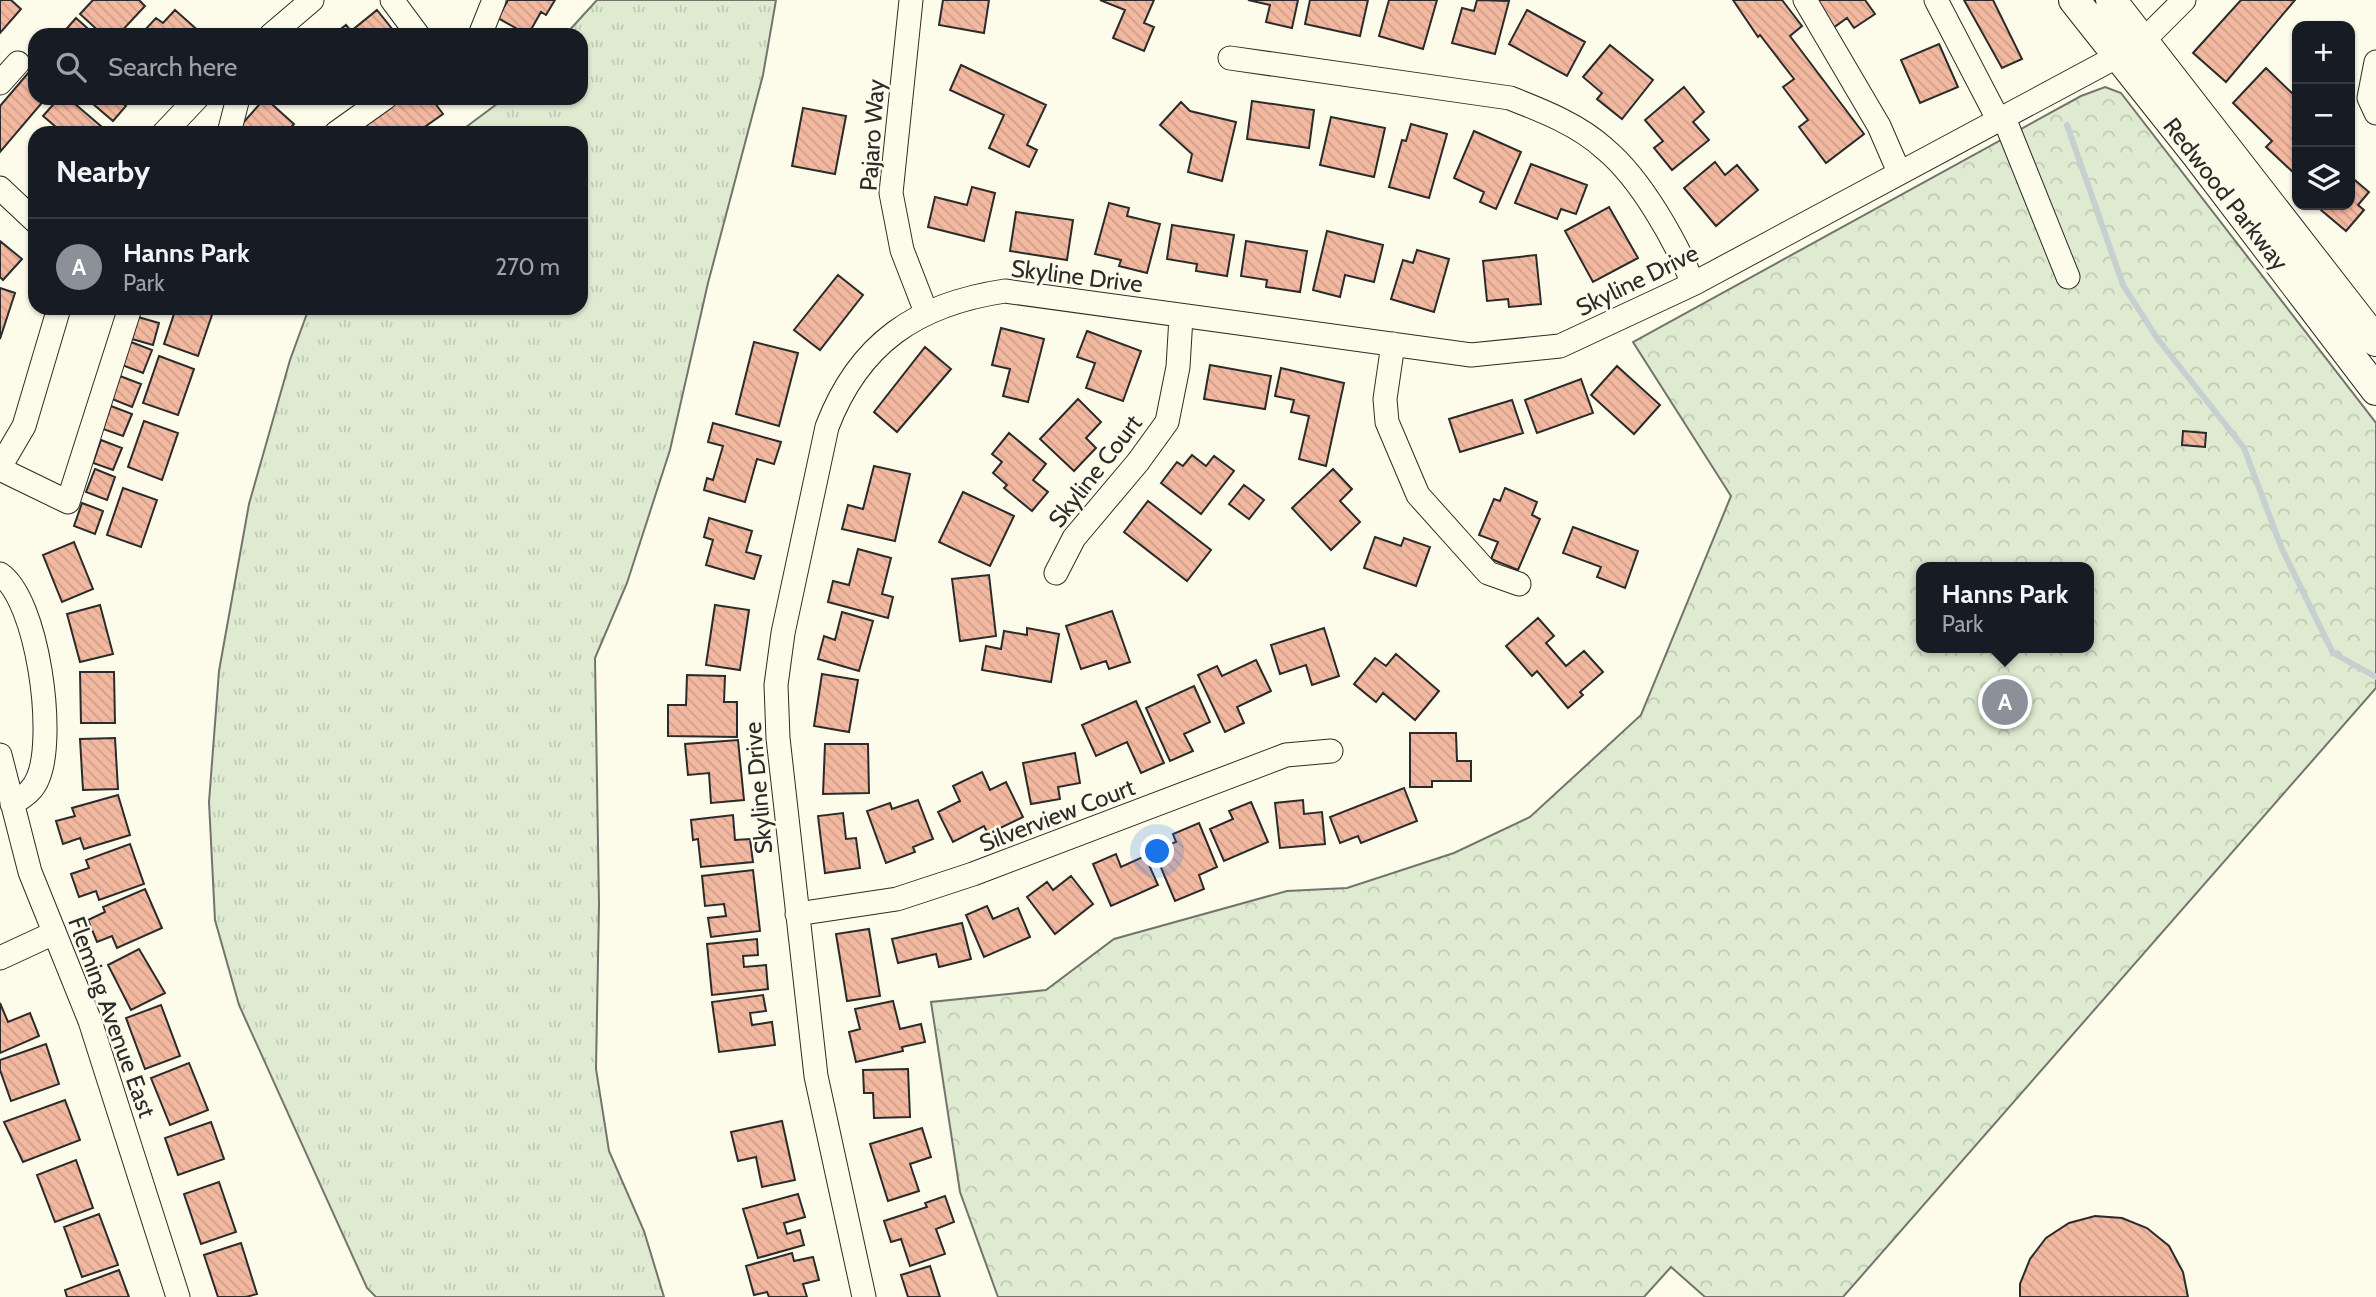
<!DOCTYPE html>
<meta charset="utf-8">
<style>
:root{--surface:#171b24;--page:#242831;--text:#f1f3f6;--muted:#9ea1a6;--line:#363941;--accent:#8c9099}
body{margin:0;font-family:Cabin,sans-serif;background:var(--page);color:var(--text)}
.controls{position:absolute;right:21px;top:21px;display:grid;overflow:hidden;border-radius:14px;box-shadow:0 2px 5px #0004}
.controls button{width:63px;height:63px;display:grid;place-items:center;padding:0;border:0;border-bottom:2px solid var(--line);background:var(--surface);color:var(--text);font:35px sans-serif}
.you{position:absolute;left:1158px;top:852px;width:24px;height:24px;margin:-18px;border:5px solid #fff;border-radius:50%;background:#1a73e8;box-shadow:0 0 0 10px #1a73e833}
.badge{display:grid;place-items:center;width:46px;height:46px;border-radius:50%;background:var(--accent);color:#fff;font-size:23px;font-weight:700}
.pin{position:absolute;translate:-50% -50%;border:4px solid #fff;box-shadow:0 2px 7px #0006}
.popup{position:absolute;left:1916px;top:562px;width:178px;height:91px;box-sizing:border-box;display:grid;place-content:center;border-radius:14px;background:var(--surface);filter:drop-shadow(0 2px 5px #0005);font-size:23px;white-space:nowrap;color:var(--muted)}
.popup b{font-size:26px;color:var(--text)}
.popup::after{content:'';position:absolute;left:50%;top:100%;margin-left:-14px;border:14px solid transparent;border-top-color:var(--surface)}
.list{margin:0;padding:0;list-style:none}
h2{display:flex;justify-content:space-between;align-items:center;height:91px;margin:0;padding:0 28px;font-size:30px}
h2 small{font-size:23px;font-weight:400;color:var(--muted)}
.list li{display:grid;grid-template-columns:46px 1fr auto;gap:21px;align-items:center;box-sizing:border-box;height:98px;padding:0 28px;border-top:2px solid var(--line)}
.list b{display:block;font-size:26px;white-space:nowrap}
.list p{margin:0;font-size:23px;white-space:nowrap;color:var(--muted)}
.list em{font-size:23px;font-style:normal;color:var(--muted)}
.icon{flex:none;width:38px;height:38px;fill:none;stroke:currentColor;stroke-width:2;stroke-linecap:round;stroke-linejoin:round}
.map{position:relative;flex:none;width:2376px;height:1297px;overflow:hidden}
.search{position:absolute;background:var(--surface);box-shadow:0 2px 5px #0004;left:28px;top:28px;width:560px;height:77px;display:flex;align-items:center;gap:18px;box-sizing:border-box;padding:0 24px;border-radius:21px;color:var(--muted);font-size:26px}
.panel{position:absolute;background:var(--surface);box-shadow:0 2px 5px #0004;left:28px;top:126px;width:560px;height:189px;border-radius:21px}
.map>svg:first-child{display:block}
</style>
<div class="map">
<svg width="2376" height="1297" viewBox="0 0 2376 1297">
<defs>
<pattern id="grass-tufts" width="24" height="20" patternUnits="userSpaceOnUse" patternTransform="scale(1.75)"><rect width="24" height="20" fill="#deebd1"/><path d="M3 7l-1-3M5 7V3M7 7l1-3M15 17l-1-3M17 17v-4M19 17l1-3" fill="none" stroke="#bfcab4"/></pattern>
<pattern id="forest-crowns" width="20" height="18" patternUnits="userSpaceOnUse" patternTransform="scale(1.75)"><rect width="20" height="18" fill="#deebd1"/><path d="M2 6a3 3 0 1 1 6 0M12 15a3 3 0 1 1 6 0" fill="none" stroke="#bfcab4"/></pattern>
<pattern id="building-back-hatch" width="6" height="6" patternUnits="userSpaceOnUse" patternTransform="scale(1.75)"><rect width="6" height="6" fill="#f2b8a0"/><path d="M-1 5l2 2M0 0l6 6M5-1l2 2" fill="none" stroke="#d09e8a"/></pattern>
</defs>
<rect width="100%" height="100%" fill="#fdfbea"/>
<!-- grass -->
<path fill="url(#grass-tufts)" stroke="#74746e" stroke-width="2" d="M597 0H776L763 75 708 283 670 450 627 583 595 658 599 905 596 1069 609 1151 644 1231 664 1297H376L367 1288 239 1005 215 920 209 802 219 671 249 504 290 360 309 308H581V133H458L505 98H581V35H565Z"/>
<!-- forest -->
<path fill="url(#forest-crowns)" stroke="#74746e" stroke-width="2" fill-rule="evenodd" d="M2105 87 2121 93 2376 423V688L1843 1297H1705L1671 1267 1644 1297H998L960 1192 931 1002 1046 990 1114 939 1287 891 1347 888 1454 853 1530 817 1641 715 1731 496 1633 342 2081 96ZM1921 567H2089V648H1921Z"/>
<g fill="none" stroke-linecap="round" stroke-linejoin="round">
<!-- stream -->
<path stroke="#c7d0d0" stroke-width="6" d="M2067 125 2123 285 2157 338 2244 448 2282 549 2333 653 2376 677"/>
</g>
<!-- building -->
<path fill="url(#building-back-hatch)" stroke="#2b2b2b" stroke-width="2" d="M0 0H11L21 9 0 33Z
M93 0H139L145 6 118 35H103L80 14Z
M508 0H555L546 15 541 12 528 35 498 18Z
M943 0H989L984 33 939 25Z
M1100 0H1154L1144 23 1154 27 1144 51 1113 38 1125 10Z
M1248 0H1298L1292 28 1266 22 1270 5Z
M1310 0H1368L1360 36 1305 24Z
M1389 0H1437L1423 49 1379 36Z
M1477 0 1509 1 1495 54 1452 43 1462 8 1474 11Z
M1733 0H1782L1802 26 1790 36 1864 134 1826 163 1799 127 1808 120 1783 87 1794 79 1760 35 1758 37Z
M1814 0H1865L1875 14 1854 28 1847 18 1833 28Z
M1964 0H1993L2022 59 2002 68Z
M2241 0H2295L2226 82 2193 53Z
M175 10 203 35 142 33 156 18 163 23Z
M377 10 397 35H333L346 25 351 31Z
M1527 10 1585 42 1567 76 1509 44Z
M76 18 95 35H61Z
M1939 44 1958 87 1920 103 1901 60Z
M1610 45 1653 80 1622 119 1597 99 1602 93 1583 77Z
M35 65V98H46L0 152V106Z
M961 65 1046 105 1027 145 1037 150 1029 167 989 148 1004 115 950 90Z
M2266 68 2297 98V176L2266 147 2272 141 2233 103Z
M1684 87 1704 112 1693 122 1709 140 1672 170 1654 148 1663 141 1645 120Z
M59 98H68L109 133H63L43 116Z
M86 98H116L126 106 113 121Z
M265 98 294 124 286 133H234Z
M403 98H431L443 114 416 133H354Z
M1252 101 1314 110 1309 148 1247 139Z
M1181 102 1190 111 1236 122 1222 181 1188 172 1192 154 1160 125Z
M803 108 846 116 835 174 792 166Z
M1331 117 1385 128 1374 177 1320 165Z
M1411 124 1447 134 1429 198 1389 187 1402 140 1406 141Z
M1474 131 1521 152 1496 209 1480 202 1484 192 1454 178Z
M1715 162 1725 175 1737 165 1758 190 1716 226 1684 188Z
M1531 164 1587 185 1576 214 1561 209 1557 219 1515 203Z
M2350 176 2369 192 2358 205 2364 210 2346 231 2315 205H2350Z
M972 187 995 193 984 241 928 227 935 197 967 205Z
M1109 203 1129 208 1127 216 1160 224 1147 273 1119 266 1121 260 1095 254Z
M1609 207 1638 258 1593 282 1565 231Z
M1016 212 1073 220 1067 260 1010 251Z
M1172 225 1234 235 1227 276 1196 271 1197 264 1167 259Z
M1327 231 1383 245 1374 282 1345 275 1340 297 1313 290Z
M0 241 22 259 3 280 0 277Z
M1246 241 1307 251 1300 292 1266 287 1267 280 1241 276Z
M1417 250 1449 259 1434 312 1391 299 1403 260 1413 263Z
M1536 255 1541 304 1509 307 1508 299 1487 301 1483 261Z
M838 275 863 295 820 350 794 330Z
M0 288 15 293 0 339Z
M176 308 214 309 198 356 164 344Z
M138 317 159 323 153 345 132 339Z
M1001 328 1044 339 1028 402 1003 396 1010 369 992 365Z
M1087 331 1141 351 1123 401 1086 388 1095 363 1077 357Z
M131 342 152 350 143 373 122 365Z
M754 342 798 353 779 426 736 414Z
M925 347 951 369 897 432 874 412Z
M159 356 194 369 178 415 143 403Z
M1210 365 1271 376 1265 409 1204 399Z
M1617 366 1660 405 1634 434 1591 395Z
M1281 368 1344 383 1326 466 1299 459 1309 416 1291 412 1294 400 1275 396Z
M120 376 141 384 132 407 112 399Z
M1581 379 1593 413 1537 433 1525 400Z
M1078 399 1101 422 1086 438 1096 448 1074 471 1040 439Z
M1512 400 1523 433 1460 452 1449 419Z
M111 406 132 414 123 436 103 429Z
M144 421 178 433 162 480 128 467Z
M713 423 781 442 774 464 757 459 745 502 704 490 707 478 713 480 723 446 708 442Z
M2183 431 2206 433 2205 447 2182 445Z
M1009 433 1046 464 1033 480 1048 492 1032 511 1004 488 1007 485 993 473 1002 462 992 454Z
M101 440 122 448 113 470 93 463Z
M1192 455 1206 466 1214 456 1234 471 1201 514 1161 483 1177 462 1183 466Z
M874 466 910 474 895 541 842 529 848 505 863 509Z
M95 469 115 477 107 500 86 492Z
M1333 469 1352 489 1340 501 1360 522 1331 550 1292 508Z
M1244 485 1264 500 1249 519 1229 504Z
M123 488 157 500 141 547 107 535Z
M1505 488 1537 502 1532 515 1540 519 1518 570 1491 559 1498 542 1479 535 1494 499 1500 501Z
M963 492 1014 516 990 566 939 542Z
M1148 501 1211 550 1187 581 1124 532Z
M82 503 103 511 95 534 74 526Z
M709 518 752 531 746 552 761 556 754 579 706 565 713 540 704 537Z
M1573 527 1638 551 1625 588 1597 577 1601 567 1563 553Z
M1375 537 1401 546 1404 538 1430 547 1416 586 1364 568Z
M74 542 93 589 62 602 43 555Z
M858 549 891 558 882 594 893 597 888 618 828 602 833 581 849 585Z
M989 575 996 636 960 641 952 579Z
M100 605 113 654 80 662 67 614Z
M715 605 749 610 740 670 706 665Z
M1112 611 1130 662 1109 669 1106 661 1081 669 1066 626Z
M842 612 873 621 859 671 818 659 824 636 835 640Z
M1538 618 1554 636 1546 643 1566 666 1584 651 1603 672 1580 692 1583 695 1568 708 1537 671 1532 676 1506 646Z
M1027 628 1059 634 1051 682 982 670 986 646 1001 649 1004 631 1027 635Z
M1324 628 1339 676 1312 685 1306 665 1280 674 1271 645Z
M1396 654 1439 691 1415 720 1383 693 1376 702 1354 684 1375 658 1386 666Z
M1256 660 1271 691 1237 707 1244 723 1225 732 1198 675 1217 666 1222 676Z
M80 672H114L115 723H81Z
M822 674 858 680 849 732 814 726Z
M687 675 725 676 724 702H737V737L668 736V705H686Z
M1194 686 1210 722 1184 734 1193 751 1170 761 1146 708Z
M1136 701 1164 763 1141 773 1127 742 1096 756 1082 725Z
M1410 733H1456L1457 761H1471V781H1432V787H1410Z
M115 738 118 789 83 790 80 739Z
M738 740 744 800 711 803 709 773 688 775 685 744Z
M825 744H868L869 793 823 794Z
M1075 753 1080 783 1058 787 1060 799 1031 804 1023 763Z
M982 772 990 790 1006 782 1023 817 988 834 984 826 953 842 938 812 960 801 953 786Z
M1404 788 1417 821 1361 843 1358 836 1340 843 1330 817Z
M118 795 130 835 84 849 80 838 63 844 56 821 75 816 72 808Z
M918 800 933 839 913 847 915 852 886 863 867 811 890 803 892 809Z
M1303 800 1304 814 1322 812 1325 844 1280 848 1275 803Z
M1251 802 1268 842 1224 861 1210 829 1233 819 1229 811Z
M843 813 846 839 856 838 860 868 825 873 818 816Z
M733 815 735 840 750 839 753 862 701 867 698 839 693 840 691 820Z
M1199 823 1217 867 1199 875 1204 889 1175 901 1154 851 1176 842 1173 834Z
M130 844 144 884 99 900 96 891 79 897 71 874 89 868 86 860Z
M1116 854 1121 867 1145 856 1158 885 1111 906 1093 864Z
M753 870 760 931 711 937 708 918 726 916 724 904 705 906 702 876Z
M1071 876 1093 904 1055 934 1027 897 1047 882 1053 890Z
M145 889 162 928 117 948 112 936 97 942 88 920 105 912 103 907Z
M987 906 993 919 1018 908 1030 937 984 957 966 915Z
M962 923 971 959 939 967 936 954 898 963 892 939Z
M869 929 880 996 847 1001 836 934Z
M757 939 758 955 743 956 744 967 766 965 768 989 712 995 707 944Z
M139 949 165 993 131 1010 108 965Z
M763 995 766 1011 750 1013 752 1025 772 1022 775 1045 719 1052 712 1002Z
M893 1001 900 1029 921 1024 925 1042 902 1047 903 1051 856 1062 849 1032 860 1029 855 1009Z
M0 1003 8 1022 30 1013 39 1036 0 1053Z
M161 1005 180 1056 145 1069 126 1018Z
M46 1044 59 1084 11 1101 0 1070V1060Z
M189 1063 208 1110 170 1125 151 1078Z
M908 1069 910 1117 874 1118 873 1093H864L863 1070Z
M65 1100 80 1140 23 1162 4 1122Z
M782 1121 795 1180 762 1187 756 1157 738 1161 731 1132Z
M211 1122 224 1159 178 1175 165 1138Z
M922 1128 931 1157 910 1164 919 1191 888 1201 870 1144Z
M76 1160 93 1208 55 1222 37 1175Z
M219 1182 236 1232 201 1244 184 1194Z
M798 1194 805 1217 784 1223 787 1234 800 1230 804 1245 758 1258 743 1209Z
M945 1196 954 1222 936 1229 945 1254 910 1266 901 1239 891 1242 884 1221 927 1207 925 1203Z
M99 1214 118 1265 82 1277 64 1227Z
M2095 1216 2122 1218 2147 1228 2169 1246 2183 1272 2188 1297H2020V1284L2030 1259 2046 1238 2069 1223Z
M241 1243 257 1294 246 1297H218L204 1255Z
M792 1253 794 1261 813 1257 819 1280 803 1284 807 1297H769L767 1292 754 1295 746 1266Z
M930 1266 940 1297H908L901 1275Z
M119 1270 129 1297H67L65 1290Z"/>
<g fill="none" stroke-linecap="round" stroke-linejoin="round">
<defs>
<path id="minor" d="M392 0 418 35
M911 0 891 193 902 250 926 312
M1805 0 1879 126 1899 172
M1936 0 1999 121
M271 35 312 0
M480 35 494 0
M1230 58 1510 98C1543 111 1579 125 1605 149 1641 179 1676 241 1693 284
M2376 62 2369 98 2376 113
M0 83 18 63
M2004 118 2068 277
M164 133 197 98
M229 133 238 98
M336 133 385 98
M0 188 35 221
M1393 344 1385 399 1387 422 1418 495 1488 573 1519 584
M0 467 24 426 59 308
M0 469 68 502 130 308
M1056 573 1074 538 1138 462 1167 422 1178 367 1181 317
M0 574C38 600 56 736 38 778 33 791 24 796 12 804
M0 755 30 872 90 1021 178 1297
M797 914 897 899 973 874 1286 755 1331 751
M0 958 54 933
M864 1297 816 1076 778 738 776 685 783 633 827 427C859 343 917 304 1005 291L1471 355 1560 346 1693 284 2118 56 2143 41 2184 0"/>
<path id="major" d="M2074 0 2197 155 2376 390
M2111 0 2376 341"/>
</defs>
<!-- minor casing -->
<use href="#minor" stroke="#2b2b2b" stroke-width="25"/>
<!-- major casing -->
<use href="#major" stroke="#2b2b2b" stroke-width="32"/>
<!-- minor -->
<use href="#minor" stroke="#fdfbea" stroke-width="23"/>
<!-- major -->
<use href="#major" stroke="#fdfbea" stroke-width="30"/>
</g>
<g text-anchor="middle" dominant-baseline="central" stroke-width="5" stroke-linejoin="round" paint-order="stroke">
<!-- street labels -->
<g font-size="24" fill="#2b2b2b" stroke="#fdfbea">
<text transform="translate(872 135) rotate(-86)">Pajaro Way</text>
<text transform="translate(2226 194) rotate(52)">Redwood Parkway</text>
<text transform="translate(1077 276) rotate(7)">Skyline Drive</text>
<text transform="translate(1637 280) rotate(-26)">Skyline Drive</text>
<text transform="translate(1095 471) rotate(-52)">Skyline Court</text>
<text transform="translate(758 788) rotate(-95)">Skyline Drive</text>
<text transform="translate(1057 815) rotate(-21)">Silverview Court</text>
<text transform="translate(112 1017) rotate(70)">Fleming Avenue East</text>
</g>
</g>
</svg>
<div class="controls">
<button>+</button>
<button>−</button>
<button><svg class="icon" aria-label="layers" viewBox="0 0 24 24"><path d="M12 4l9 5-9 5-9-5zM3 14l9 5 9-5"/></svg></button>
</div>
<div class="you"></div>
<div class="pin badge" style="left:2005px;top:702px">A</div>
<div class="popup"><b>Hanns Park</b>Park</div>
<div class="search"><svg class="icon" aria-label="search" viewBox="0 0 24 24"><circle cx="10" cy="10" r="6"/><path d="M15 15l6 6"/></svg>Search here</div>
<section class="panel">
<h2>Nearby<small></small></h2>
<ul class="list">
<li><span class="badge">A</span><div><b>Hanns Park</b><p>Park</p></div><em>270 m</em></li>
</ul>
</section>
</div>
